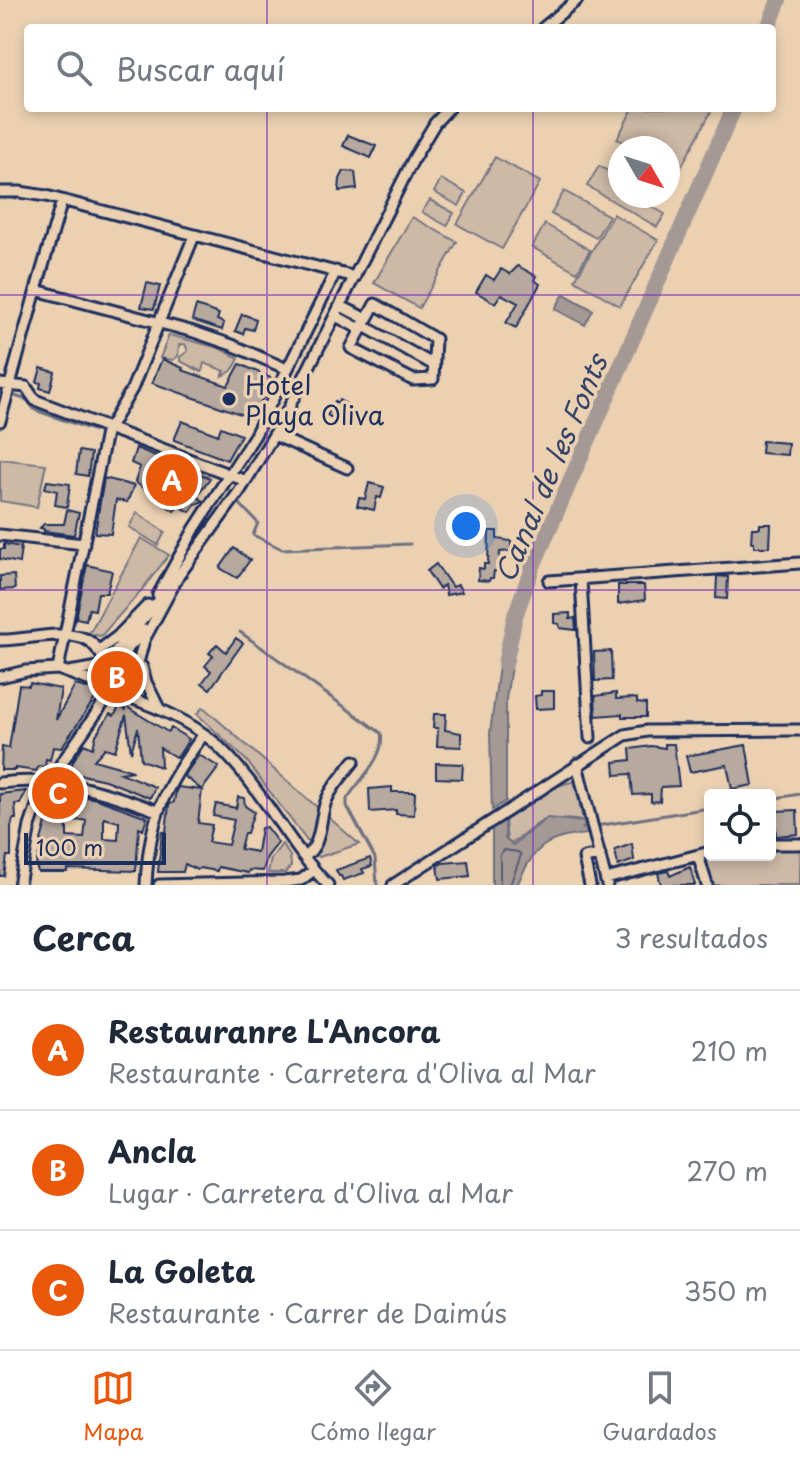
<!DOCTYPE html>
<html lang="es">
<meta charset="utf-8">
<style>
:root{--surface:#fff;--page:#f6f6f7;--text:#1f2937;--muted:#747a83;--line:#e0e1e3;--accent:#ea580c}
body{margin:0;font-family:"Playpen Sans",sans-serif;background:var(--page);color:var(--text)}
.controls{position:absolute;right:24px;bottom:24px;display:grid;overflow:hidden;border-radius:8px;box-shadow:0 4px 12px #0003}
.controls button{width:72px;height:72px;display:grid;place-items:center;padding:0;border:0;border-bottom:2px solid var(--line);background:var(--surface);color:var(--text);font:40px sans-serif}
.compass{position:absolute;left:608px;top:136px;width:72px;height:72px;border-radius:50%;background:var(--surface);box-shadow:0 4px 12px #0003;rotate:129deg}
.scale{position:absolute;left:24px;bottom:20px;width:142px;box-sizing:border-box;padding-left:8px;border:4px solid #1b2f5e;border-top:0;font-size:22px;line-height:28px;white-space:nowrap;color:#1b2f5e;-webkit-text-stroke:6px #ebd1b2;paint-order:stroke}
.you{position:absolute;left:466px;top:526px;width:28px;height:28px;margin:-20px;border:6px solid #fff;border-radius:50%;background:#1a73e8;box-shadow:0 0 0 12px #1a73e833}
.badge{display:grid;place-items:center;width:52px;height:52px;border-radius:50%;background:var(--accent);color:#fff;font-size:26px;font-weight:700}
.pin{position:absolute;translate:-50% -50%;border:4px solid #fff;box-shadow:0 2px 8px #0006}
.list{margin:0;padding:0;list-style:none}
h2{display:flex;justify-content:space-between;align-items:center;height:104px;margin:0;padding:0 32px;font-size:34px}
h2 small{font-size:26px;font-weight:400;color:var(--muted)}
.list li{display:grid;grid-template-columns:52px 1fr auto;gap:24px;align-items:center;box-sizing:border-box;height:120px;padding:0 32px;border-top:2px solid var(--line)}
.list b{display:block;font-size:30px;white-space:nowrap}
.list p{margin:0;font-size:26px;white-space:nowrap;color:var(--muted)}
.list em{font-size:26px;font-style:normal;color:var(--muted)}
.icon{flex:none;width:44px;height:44px;fill:none;stroke:currentColor;stroke-width:2;stroke-linecap:round;stroke-linejoin:round}
.map{position:relative;flex:none;width:800px;height:885px;overflow:hidden}
.search{position:absolute;background:var(--surface);box-shadow:0 4px 12px #0003;left:24px;right:24px;top:24px;height:88px;display:flex;align-items:center;gap:20px;box-sizing:border-box;padding:0 28px;border-radius:8px;color:var(--muted);font-size:30px}
.sheet{height:464px;background:var(--surface)}
nav{display:flex;justify-content:space-around;align-items:center;box-sizing:border-box;height:112px;border-top:2px solid var(--line);background:var(--surface);font-size:22px;color:var(--muted)}
nav a{display:grid;justify-items:center;gap:4px}
nav .on{color:var(--accent)}
.map>svg:first-child{display:block}
</style>
<div class="map">
<svg width="800" height="885" viewBox="0 0 800 885">
<rect width="100%" height="100%" fill="#ebd1b2"/>
<filter id="ink" filterUnits="userSpaceOnUse"><feTurbulence type="fractalNoise" baseFrequency=".0125" numOctaves="2"/><feDisplacementMap in="SourceGraphic" scale="16" xChannelSelector="R" yChannelSelector="G"/><feConvolveMatrix kernelMatrix="1 2 1 2 8 2 1 2 1" color-interpolation-filters="sRGB"/></filter>
<g filter="url(#ink)">
<!-- green -->
<path fill="#cdb9a6" stroke="#747482" stroke-width="2" d="M633 108H713L679 171 668 166V148H635L617 139Z
M495 157 540 182 502 249 457 224Z
M616 158 620 160V196H641L636 205 640 200 665 214 657 227 587 186 599 166 608 171Z
M441 179 466 193 459 206 434 192Z
M564 191 609 216 596 238 551 214Z
M430 200 454 213 447 226 422 212Z
M613 214 658 240 620 306 575 280Z
M412 217 457 242 419 308 374 283Z
M545 224 590 250 577 272 532 247Z
M169 335 219 348 239 358C236 366 231 374 222 376L225 371 204 363 202 372 180 361V357L188 351 185 344 179 345 178 356 173 360 160 358Z
M0 459 46 464 37 507 0 501Z
M137 513 165 532 158 545 129 527Z
M141 538 169 555 140 592 101 636 89 634Z
M203 707 359 844 319 857 246 760 197 714Z
M575 781 583 821C538 815 546 819 511 844L507 841 505 820 557 786Z
M282 844 290 856 291 866 285 873H268L271 859Z
M770 846H800V885H710L703 858 710 855H770Z"/>
<!-- water -->
<path fill="#a49995" stroke="#6d6f7f" stroke-width="2" d="M564 294 593 310 585 325 555 309Z
M502 644 514 647 506 699V801L492 810 490 733Z
M547 818 584 822 587 834C544 837 534 848 517 885H492V828L505 820V839L513 845Z"/>
<g fill="none" stroke-linecap="round" stroke-linejoin="round">
<!-- shore -->
<path stroke="#525974" stroke-width="2" d="M500 885V854L504 850 518 852 521 855 510 885"/>
<!-- stream -->
<path stroke="#6d6f7f" stroke-width="3" d="M15 396 27 400 35 410 101 433
M240 495 239 503 258 523 253 535 282 549 410 544
M240 632 381 733C386 757 359 780 347 799V806L375 858 377 885
M770 799 800 794
M583 828 710 808"/>
<!-- river -->
<path stroke="#a49995" stroke-width="16" d="M768 28 779 0
M505 664 515 616 532 568 734 108"/>
</g>
<!-- building -->
<path fill="#b7a99d" stroke="#1b2f5e" stroke-width="2" fill-rule="evenodd" d="M348 135 376 146 371 158 343 146Z
M344 171 355 172 357 189 339 191 340 179Z
M518 266 536 276 534 280 540 284 516 328 506 323 518 303 501 294 495 303 476 292 486 275 494 280 501 269 510 274Z
M147 283 160 286 154 309 141 307Z
M196 306 219 314 217 320 224 323 222 330 192 320Z
M242 314 256 319 253 330 245 328 243 334 235 331Z
M162 359 183 368 182 370 228 386 240 364 273 379 252 418 152 383Z
M41 368 55 372 50 391 40 388 41 383 37 382Z
M339 400 348 405 338 421 327 415 335 401 338 403Z
M182 421 218 435 221 427 241 435 227 460 174 440Z
M762 441 788 443 787 455 761 453Z
M136 448 210 478 197 496 203 501 196 504 190 512 179 506 174 511 135 482 140 467 131 463Z
M79 451 91 453 88 476 76 474Z
M104 478 134 486 127 502 116 500 111 534 95 533Z
M47 481 70 484 67 507 55 505 57 491 45 488Z
M369 483 384 487 381 498 377 497 374 510 357 506 359 498 365 499Z
M67 510 79 513 74 535 44 531V529L40 528 44 524H64Z
M760 524H771L770 547H754V542H751L752 528H760Z
M489 531H497V539L511 541V551L500 552 498 571H494L493 578H490L489 581 478 580 479 568 484 569V564H488Z
M4 544 21 547 19 563 0 559V549H4Z
M234 548 250 560 237 578 220 568Z
M436 564 452 587 458 585 462 592 446 595 444 585 439 589 427 571Z
M87 565 112 571 107 593H98L95 610 89 609 86 620 76 618Z
M14 575 15 589 0 590V576Z
M717 576 728 577 727 599 716 598Z
M618 585H644L645 600 618 604Z
M570 613V619L575 618 576 630 560 628 559 624 554 623V614Z
M236 638 243 643 210 689 202 683 211 671 205 666 213 656 209 653 217 644 226 652Z
M611 651 612 680 595 681 594 652Z
M30 683 61 689 56 720 75 685 94 690 96 697 61 748 53 747 50 760 46 759 45 767 39 766 36 771 15 768V770H1L2 747 9 748 19 685 29 686Z
M541 691H554V708L536 709 535 696 541 695Z
M616 693V699L633 698 637 699V703L646 704V717H622V714L596 716 595 696Z
M120 706 125 710V706L168 732 171 728 189 739 177 758 160 748 161 767 141 760 138 728 131 752 126 715 115 751 105 748 94 760 133 771 121 773 155 787 150 798 105 780 82 775 80 779 69 777 73 761 84 744 93 748 96 735 110 714 114 716Z
M434 714H446L445 730 461 733V747L437 746 438 728H433Z
M665 744H674L679 786 661 787 660 801 651 802V794L633 795 631 774 615 775 614 762 631 760 630 749 651 746 665 748Z
M746 745 753 785 732 789 727 765 690 772 686 756Z
M199 755 219 767 202 790 198 823 212 825 208 842 228 845 234 820 213 816 216 804 236 808 238 797 244 798 245 806 254 812 247 833H244L240 849 257 852 261 828 266 827 278 843 267 857 263 871 249 870 248 873 218 867 217 871 200 868 197 870 185 864 183 872H158L162 832H166L169 805 174 802 176 791 178 787 202 790 184 776Z
M436 763 463 764 462 779 436 778Z
M392 787V792H415L414 815 396 814V810L370 812 369 789Z
M26 791 20 804H15L16 819H13L11 827V856H7L4 876H0V794Z
M55 791 97 799 147 817 143 830 139 828 136 871 67 869V872H38L36 865 39 854H44L41 840ZM104 818 119 822 118 840 104 839ZM86 820 84 838 67 837V821Z
M797 810 798 834 776 836 774 811Z
M632 844 634 860 618 866 615 850Z
M370 858 372 866 362 869 364 873 343 880 341 876H339L336 870Z
M468 861 470 876 440 879 438 866 442 863Z
M690 867 695 885H661L658 873 668 871 670 876Z"/>
<g fill="none" stroke-linecap="round" stroke-linejoin="round">
<defs>
<path id="minor" d="M543 28 577 0
M0 192H20L46 196 355 277
M62 201 36 290 194 332 232 345 287 369
M375 304 435 339 433 379 413 380 351 348Z
M341 306 366 319
M336 316 360 329
M362 325 434 365
M0 384 26 387 35 400 246 481
M0 421 36 290
M274 435 347 468
M0 535 84 544
M581 580 590 738
M549 581 800 563
M158 595 195 528 255 435 336 271
M0 640C24 641 68 627 89 641 96 645 101 655 105 661
M98 651 118 636 148 605
M119 658 145 630
M95 679a21 21 0 1 1 42 0a21 21 0 1 1-42 0Z
M107 661 162 597
M142 667 146 682 159 708
M58 669 106 433 132 389 194 236
M136 671 144 640 179 575 241 489 280 425 414 158 435 123 449 108
M69 672 99 667
M0 677 26 671 58 669 96 683
M128 697C159 708 190 721 215 743 260 784 286 842 328 885
M577 764 607 885
M0 783C56 776 104 791 157 811
M770 844H800
M698 855 707 885
M304 857C324 844 318 819 327 799 333 785 345 773 354 761
M606 879 710 852
M19 885 30 826 42 791 107 698
M146 885C149 818 164 787 204 734
M159 885 284 882 301 880 314 870
M393 885 625 735 647 731 800 730
M590 885 584 858 600 855"/>
</defs>
<!-- minor casing -->
<use href="#minor" stroke="#1b2f5e" stroke-width="15"/>
<!-- minor -->
<use href="#minor" stroke="#ebd1b2" stroke-width="9"/>
</g>
</g>
<!-- grid -->
<path fill="none" stroke="#7b2cbf" stroke-width="2" stroke-opacity="0.55" d="M267 0V28M533 0V28M267 108V885M533 108V885M0 295H800M0 590H800"/>
<!-- markers -->
<circle fill="#1b2f5e" stroke="#ebd1b2" stroke-width="3" cx="229" cy="399" r="8"/>
<g text-anchor="middle" dominant-baseline="central" stroke-width="7" stroke-linejoin="round" paint-order="stroke">
<!-- poi labels -->
<g font-size="26" fill="#1b2f5e" stroke="#ebd1b2" text-anchor="start">
<text x="245" y="384">Hotel<tspan x="245" dy="30">Playa Oliva</tspan></text>
</g>
<!-- water labels -->
<g font-size="28" font-style="italic" fill="#364469" stroke="#ebd1b2">
<text transform="translate(550 468) rotate(-67)">Canal de les Fonts</text>
</g>
</g>
</svg>
<div class="controls">
<button><svg class="icon" aria-label="locate" viewBox="0 0 24 24"><circle cx="12" cy="12" r="6"/><path d="M12 2v4M12 18v4M2 12h4M18 12h4"/></svg></button>
</div>
<svg class="compass" viewBox="-18 -18 36 36"><path d="M0-13l5 13h-10z" fill="#e53935"/><path d="M0 13l5-13h-10z" fill="#747a83"/></svg>
<div class="scale">100 m</div>
<div class="you"></div>
<div class="pin badge" style="left:172px;top:480px">A</div>
<div class="pin badge" style="left:117px;top:677px">B</div>
<div class="pin badge" style="left:58px;top:793px">C</div>
<div class="search"><svg class="icon" aria-label="search" viewBox="0 0 24 24"><circle cx="10" cy="10" r="6"/><path d="M15 15l6 6"/></svg>Buscar aquí</div>
</div>
<section class="sheet">
<h2>Cerca<small>3 resultados</small></h2>
<ul class="list">
<li><span class="badge">A</span><div><b>Restauranre L'Ancora</b><p>Restaurante · Carretera d'Oliva al Mar</p></div><em>210 m</em></li>
<li><span class="badge">B</span><div><b>Ancla</b><p>Lugar · Carretera d'Oliva al Mar</p></div><em>270 m</em></li>
<li><span class="badge">C</span><div><b>La Goleta</b><p>Restaurante · Carrer de Daimús</p></div><em>350 m</em></li>
</ul>
</section>
<nav>
<a class="on"><svg class="icon" aria-label="map" viewBox="0 0 24 24"><path d="M3 6l6-2 6 2 6-2v14l-6 2-6-2-6 2zM9 4v14M15 6v14"/></svg>Mapa</a>
<a><svg class="icon" aria-label="directions" viewBox="0 0 24 24"><path d="M12 3l9 9-9 9-9-9zM9 14v-3h6M13 9l2 2-2 2"/></svg>Cómo llegar</a>
<a><svg class="icon" aria-label="saved" viewBox="0 0 24 24"><path d="M7 4h10v16l-5-4-5 4z"/></svg>Guardados</a>
</nav>
